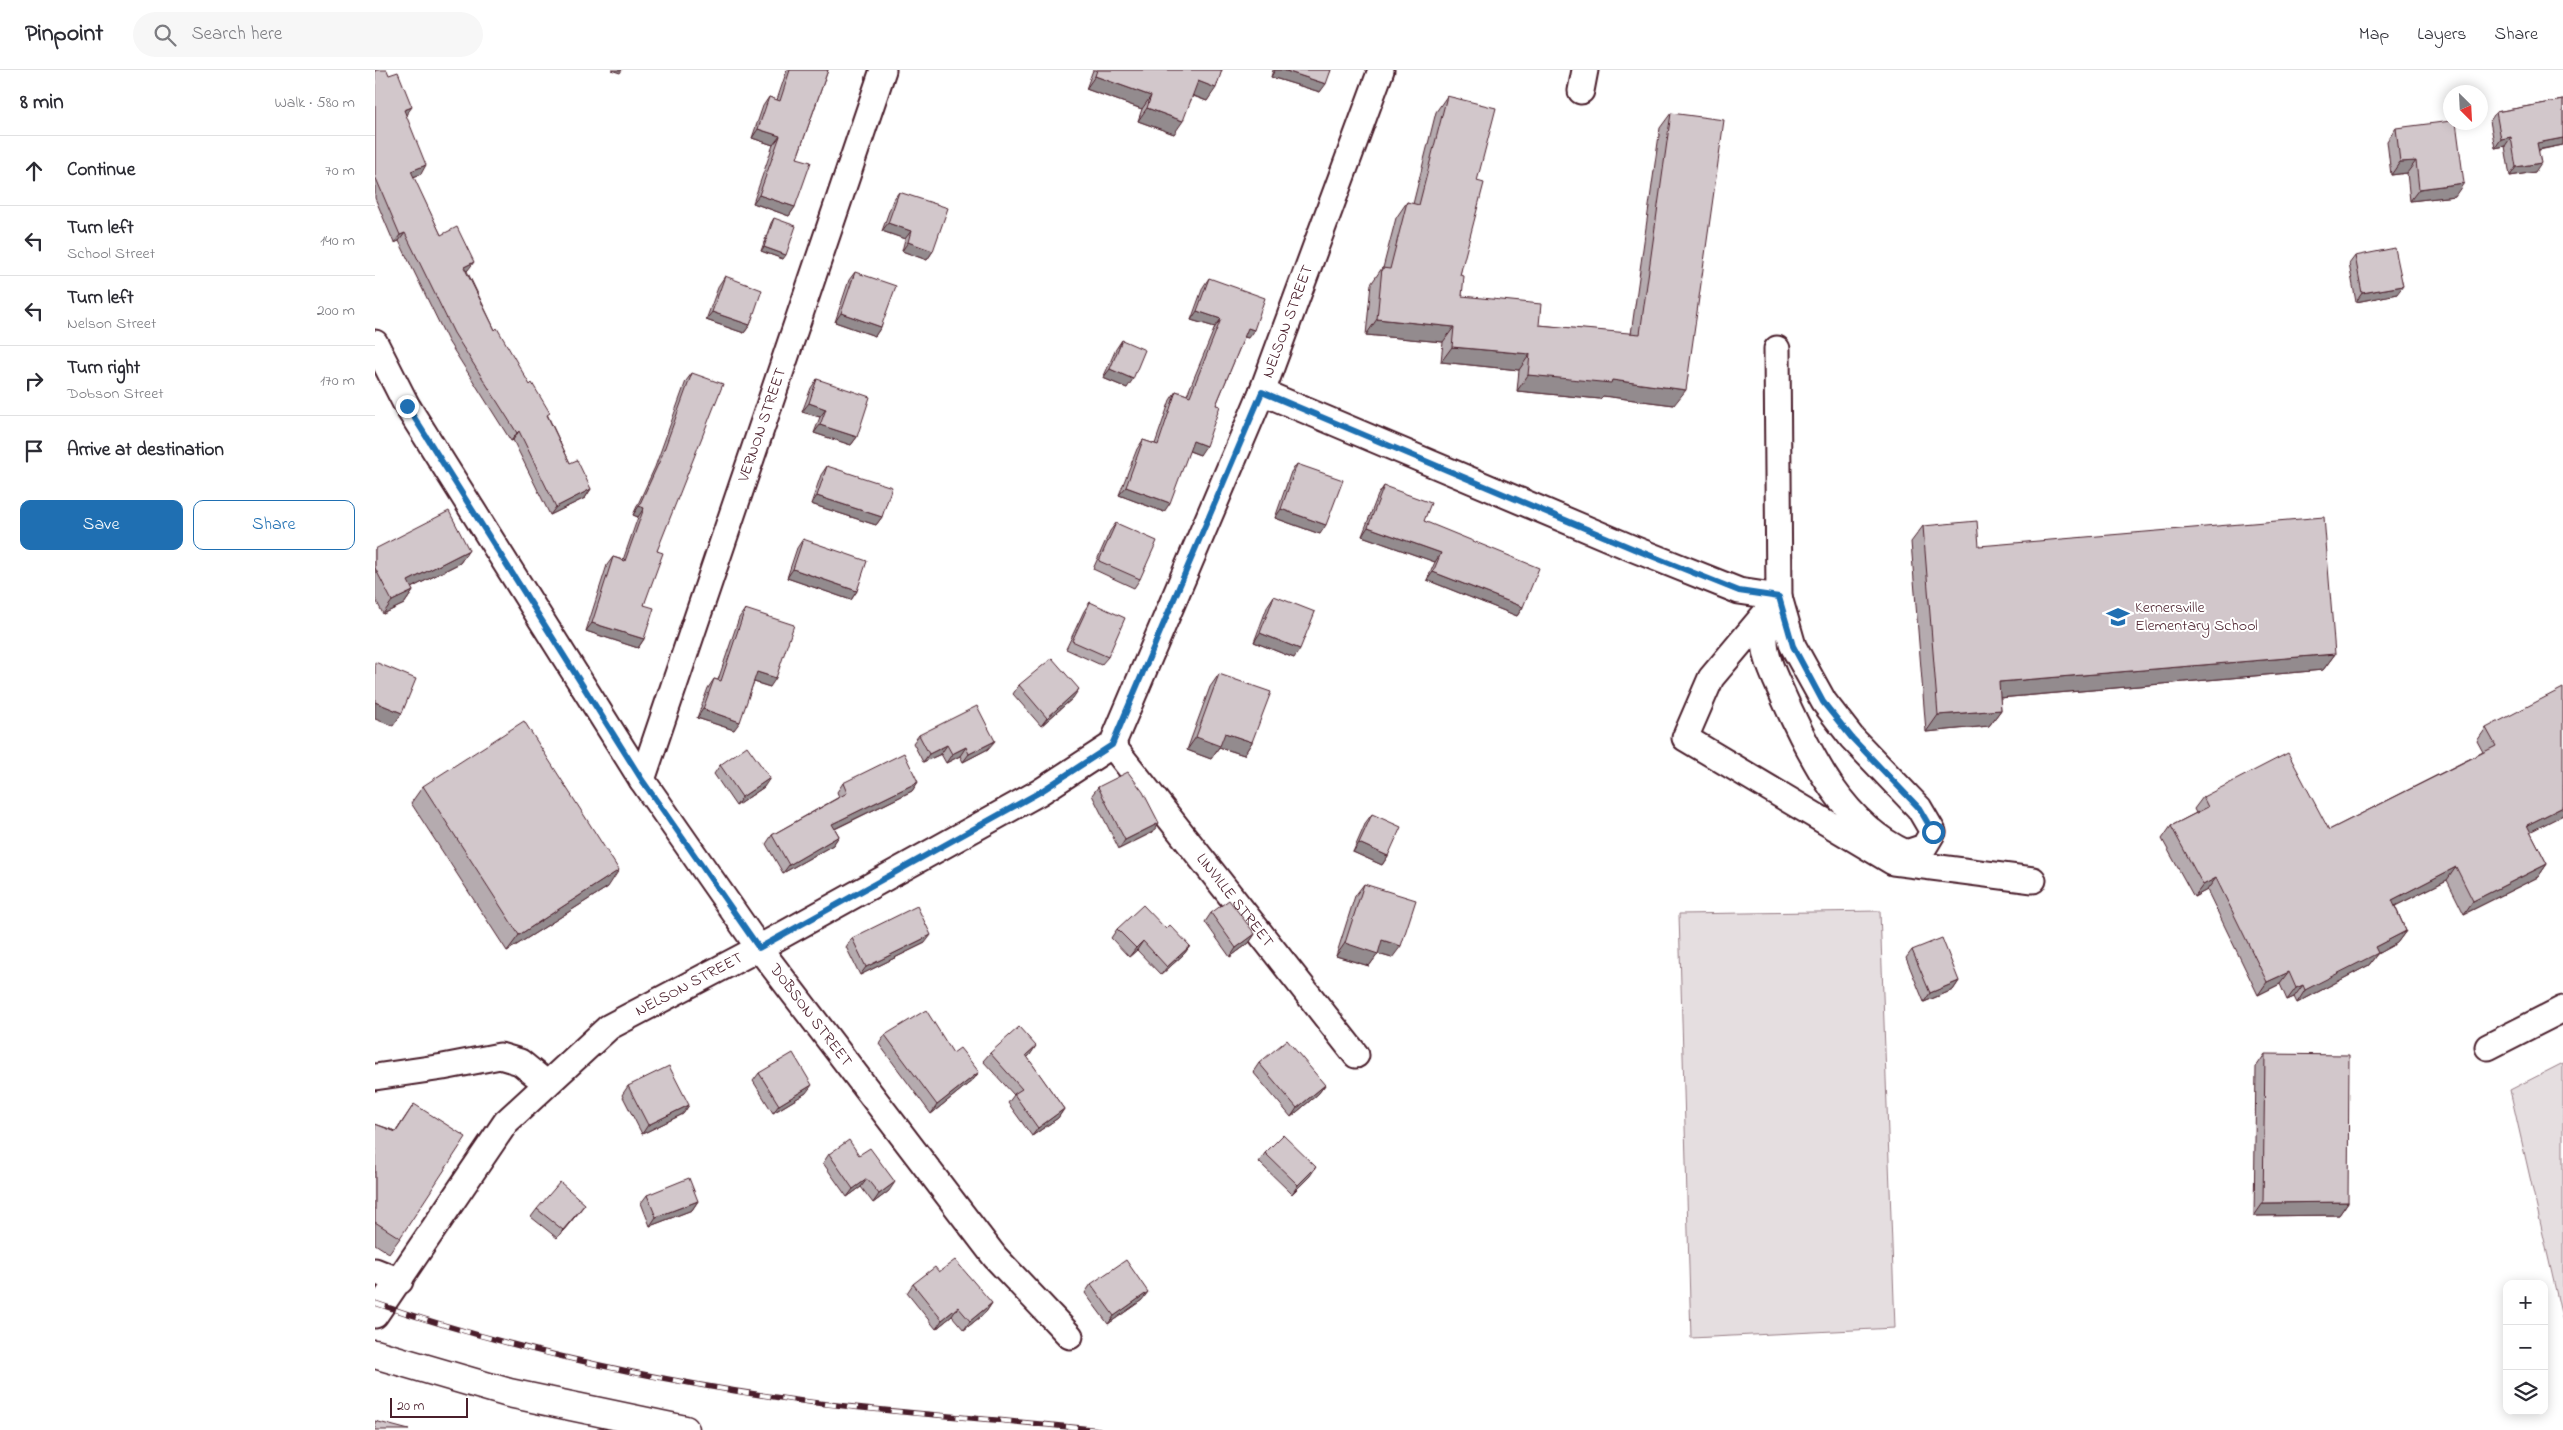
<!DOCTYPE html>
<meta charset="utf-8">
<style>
:root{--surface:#fff;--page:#f7f7f7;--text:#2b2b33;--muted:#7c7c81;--line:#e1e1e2;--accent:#1f6fb2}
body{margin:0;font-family:"Indie Flower",sans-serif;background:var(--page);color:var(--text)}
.controls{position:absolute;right:15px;bottom:15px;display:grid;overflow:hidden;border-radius:10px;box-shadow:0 2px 12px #0003}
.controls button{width:45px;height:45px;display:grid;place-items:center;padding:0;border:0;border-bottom:1px solid var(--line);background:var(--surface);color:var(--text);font:25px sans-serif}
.compass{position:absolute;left:2068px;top:15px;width:45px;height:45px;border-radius:50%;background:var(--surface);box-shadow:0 2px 12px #0003;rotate:156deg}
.scale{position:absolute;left:15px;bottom:12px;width:78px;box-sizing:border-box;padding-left:5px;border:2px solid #4a1f2b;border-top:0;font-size:14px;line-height:18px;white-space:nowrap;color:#4a1f2b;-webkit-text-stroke:4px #fff;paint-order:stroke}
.stop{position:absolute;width:15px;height:15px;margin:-11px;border:4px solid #1f6fb2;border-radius:50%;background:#fff}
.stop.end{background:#1f6fb2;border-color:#fff;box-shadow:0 1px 5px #0008}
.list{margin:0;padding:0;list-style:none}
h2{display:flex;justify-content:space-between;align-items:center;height:65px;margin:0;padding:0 20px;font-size:21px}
h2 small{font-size:16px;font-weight:400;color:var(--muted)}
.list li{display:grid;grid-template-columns:32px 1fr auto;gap:15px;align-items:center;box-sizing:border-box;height:70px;padding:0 20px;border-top:1px solid var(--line)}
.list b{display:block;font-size:19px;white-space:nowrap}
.list p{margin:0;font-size:16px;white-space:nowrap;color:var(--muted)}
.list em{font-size:16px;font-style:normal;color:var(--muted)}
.actions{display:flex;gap:10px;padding:15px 20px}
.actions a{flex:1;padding:11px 0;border:1px solid var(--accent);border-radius:10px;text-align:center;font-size:18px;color:var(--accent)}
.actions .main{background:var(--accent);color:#fff}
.icon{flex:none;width:28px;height:28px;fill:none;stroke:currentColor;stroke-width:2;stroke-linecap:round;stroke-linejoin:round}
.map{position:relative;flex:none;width:2188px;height:1360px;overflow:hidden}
header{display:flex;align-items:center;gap:30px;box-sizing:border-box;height:70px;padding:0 25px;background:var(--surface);border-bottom:1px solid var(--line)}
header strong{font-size:24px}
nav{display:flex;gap:28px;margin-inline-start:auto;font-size:18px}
.search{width:350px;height:45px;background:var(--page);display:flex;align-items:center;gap:12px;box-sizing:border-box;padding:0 18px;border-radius:28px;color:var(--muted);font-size:19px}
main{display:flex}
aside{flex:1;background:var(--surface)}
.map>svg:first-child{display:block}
</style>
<header>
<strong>Pinpoint</strong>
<div class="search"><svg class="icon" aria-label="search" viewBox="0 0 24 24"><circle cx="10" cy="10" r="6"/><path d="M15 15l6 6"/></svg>Search here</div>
<nav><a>Map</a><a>Layers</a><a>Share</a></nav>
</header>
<main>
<aside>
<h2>8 min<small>Walk · 580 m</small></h2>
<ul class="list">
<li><svg class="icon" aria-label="ahead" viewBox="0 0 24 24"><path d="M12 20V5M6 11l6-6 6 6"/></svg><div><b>Continue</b></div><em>70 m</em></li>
<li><svg class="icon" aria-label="left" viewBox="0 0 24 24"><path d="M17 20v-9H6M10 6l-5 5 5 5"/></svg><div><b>Turn left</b><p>School Street</p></div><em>140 m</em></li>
<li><svg class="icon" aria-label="left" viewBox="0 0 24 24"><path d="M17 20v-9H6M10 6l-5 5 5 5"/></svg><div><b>Turn left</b><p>Nelson Street</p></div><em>200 m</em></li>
<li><svg class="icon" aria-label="right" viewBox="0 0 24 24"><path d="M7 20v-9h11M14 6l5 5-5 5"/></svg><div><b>Turn right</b><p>Dobson Street</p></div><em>170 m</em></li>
<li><svg class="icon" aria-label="arrive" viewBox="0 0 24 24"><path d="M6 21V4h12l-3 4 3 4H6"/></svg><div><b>Arrive at destination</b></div></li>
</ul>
<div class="actions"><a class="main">Save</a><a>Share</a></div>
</aside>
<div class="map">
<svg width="2188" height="1360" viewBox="0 0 2188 1360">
<rect width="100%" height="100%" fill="#fff"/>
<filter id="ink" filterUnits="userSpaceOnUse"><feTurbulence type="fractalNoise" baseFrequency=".02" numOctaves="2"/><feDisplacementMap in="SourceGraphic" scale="10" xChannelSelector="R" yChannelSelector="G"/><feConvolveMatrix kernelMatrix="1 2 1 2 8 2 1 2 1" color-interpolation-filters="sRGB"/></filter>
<g filter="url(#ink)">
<!-- green -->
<path fill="#e5dee0" stroke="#987e86" d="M1505 841 1520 1258 1316 1268 1304 844Z
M2188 993V1252L2135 1020Z"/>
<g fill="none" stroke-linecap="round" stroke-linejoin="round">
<defs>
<g id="minor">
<path d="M1206 21 1210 0"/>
<path id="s1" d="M0 273 32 336 267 710 384 878 620 1187 695 1266"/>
<path d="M1402 279 1404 527 1336 608 1310 668 1518 792 1658 810"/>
<path d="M887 322 1259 479 1364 521 1404 527"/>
<path d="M1404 527 1418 576 1449 632 1477 668 1544 738 1558 762 1549 777 1531 783C1469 755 1436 688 1409 628 1402 611 1390 590 1390 570 1390 557 1400 539 1404 527Z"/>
<path id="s2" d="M737 675 981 985"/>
<path id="s3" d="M267 710 508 0"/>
<path d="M2113 977 2188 939"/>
<path d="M0 1007 68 997 125 986 145 992 172 1014"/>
<path d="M0 1201 25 1211"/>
<path id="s4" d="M0 1245 131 1052 234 957 384 878 665 722 737 675 887 322 1006 0"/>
</g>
<path id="major" d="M0 1284 134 1323 310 1360"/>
</defs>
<!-- minor casing -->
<use href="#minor" stroke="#4a1f2b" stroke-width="29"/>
<!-- major casing -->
<use href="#major" stroke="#4a1f2b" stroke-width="31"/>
<!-- minor -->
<use href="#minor" stroke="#fff" stroke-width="25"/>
<!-- major -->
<use href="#major" stroke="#fff" stroke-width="28"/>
<defs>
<path id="rail" d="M0 1233C138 1280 282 1311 427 1331 526 1344 625 1349 724 1360"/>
</defs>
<!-- rail casing -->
<use href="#rail" stroke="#4a1f2b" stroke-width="5.5"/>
<!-- rail -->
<use href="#rail" stroke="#fff" stroke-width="4" stroke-dasharray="11" stroke-linecap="butt"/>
</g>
<!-- wall -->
<path fill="#b5abaf" stroke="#4a1f2b" d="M0 0 31 45 46 104 38 107 66 165 93 200 92 201 120 260 173 346 195 393 216 419 210 428 175 445 138 370 136 371 73 271 24 171 19 173 0 128Z
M412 0H453L422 88 420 137 414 146 378 133 398 75 377 68 388 36 394 27 402 30Z
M718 0H847L832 31 818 26 799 64 763 51 767 39 711 19Z
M898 0H956L945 22 896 7Z
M1072 26 1102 111 1085 205 1087 226 1164 255 1256 264 1285 58 1296 43 1299 335 1228 326 1225 329 1142 321 1144 300 1066 292 1068 272 991 265 996 214 1007 198H1008L1021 148 1032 132 1038 134 1061 42Z
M2188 30V75L2164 80 2160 102 2135 106 2130 76 2120 78 2115 51 2121 42Z
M2021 58 2080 126 2035 131 2032 103 2016 105 2012 71Z
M524 122 558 181 552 190 527 181 530 169 507 161 518 130Z
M399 148 408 189 386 181 396 153Z
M1980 186 2022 224 1981 232 1974 194Z
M480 202 506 257 500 266 460 252 474 210Z
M350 206 375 255 369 263 331 250 344 215Z
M834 208 873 268 869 267 841 335 825 385 814 381 789 442 744 425 762 379 768 370 780 374 795 330 801 321 812 325 840 257 816 250 828 217Z
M747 270 752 318 728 308 741 279Z
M317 303 282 481 269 535V569L263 578 211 561 232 495 238 487 248 490 263 447 258 445 280 397 311 311Z
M442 309 482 367 476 375 439 363 445 347 427 342 436 318Z
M922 394 945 464 900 448 916 402Z
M452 396 507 447 501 455 436 434 446 405Z
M1009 416 1148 537 1142 546 1052 510 1060 492 987 466 1003 425Z
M741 453 765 509 759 518 718 499 735 461Z
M1548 456 1604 476 1960 584 1948 600 1625 628 1626 640 1614 656 1551 662 1536 472Z
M428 469 482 521 476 530 412 508 422 478Z
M0 479 94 480 85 493 36 518 38 521 29 534 8 544 0 528Z
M899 526 919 588 879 572 893 535Z
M715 532 733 587 726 595 691 579 709 541Z
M370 539 395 617 379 612 359 660 322 648 333 618 339 609 343 610 364 548Z
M844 604 877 672 869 685 844 677 836 689 812 680 835 617Z
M644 615 698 628 666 656 638 624Z
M2111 658 2188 745 2155 761 2172 794 2163 807 2089 844 2072 810 2020 836 2031 861 2022 873 2002 884 1994 895 1922 933 1919 927 1912 930 1905 914 1883 925 1832 820 1819 827 1787 769 1796 756 1821 743 1819 739 1828 727 1954 760 2108 682 2102 671Z
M544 665 613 679 588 692 585 686 571 693 566 684 548 692 538 673Z
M345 695 389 717 361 736 339 704Z
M543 712 537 721 460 759 464 766 458 775 408 803 391 774 397 765 464 727 462 722 468 713Z
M48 716 233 817 132 881 36 733Z
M723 717 778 762 744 779 717 725Z
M997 744 1013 786 1007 795 978 782 991 752Z
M989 814 1017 888 1003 884 994 896 961 886 980 826Z
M836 843 880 864 874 873 855 887 830 852Z
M742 859H791L815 876 809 884 786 905 762 880 754 887 736 868Z
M477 868 550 873 485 905 471 877Z
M1537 880 1584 911 1578 920 1549 932 1531 888Z
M510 965 578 983 604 1002 598 1010 556 1044 504 974Z
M615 983 655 985 652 987 689 1039 683 1048 657 1066 633 1033 639 1025 608 991Z
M1890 984 1973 1132 1964 1145 1879 1146 1881 997Z
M884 993 950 1015 943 1024 916 1047 878 1002Z
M384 1003 431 1023 398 1043 378 1011Z
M253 1016 314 1035 308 1044 267 1064 247 1025Z
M39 1034 25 1168 14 1183 0 1174V1054L21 1061Z
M890 1083 935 1106 917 1124 884 1092Z
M454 1084 484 1085 514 1121 498 1133 486 1117 472 1127 448 1093Z
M272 1125 323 1131 317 1140 275 1156 266 1133Z
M162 1139 204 1142 182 1168 156 1147Z
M564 1202 617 1233 611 1242 589 1260 577 1246 561 1259 532 1223 538 1214Z
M716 1214 767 1230 733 1254 710 1223Z"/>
<!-- shaded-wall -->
<path fill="#938b8e" stroke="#4a1f2b" d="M236 0H247L245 3Z
M900 0H908L951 14 945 22 896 7Z
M720 6 776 26 767 39 711 19Z
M823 11 841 18 832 31 814 24Z
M37 37 31 45 23 49 29 40Z
M772 38 808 51 799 64 763 51Z
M383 59 405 66 398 75 377 68Z
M2136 67 2130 76 2120 78 2126 69Z
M2188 68V75L2156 81 2162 73Z
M2041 91 2032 103 2016 105 2025 92Z
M2166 93 2160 102 2135 106 2141 97Z
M51 95 46 104 30 110 36 101Z
M2089 113 2080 126 2035 131 2044 119Z
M384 125 420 137 414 146 378 133Z
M513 153 536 161 530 169 507 161Z
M30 163 24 171 19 173 25 165Z
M533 172 558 181 552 190 527 181Z
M389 177 411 185 408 189 386 181Z
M99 192 93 200 84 205 89 197Z
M2028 216 2022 224 1981 232 1987 223Z
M822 241 846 249 840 257 816 250Z
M337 242 375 255 369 263 331 250Z
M466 243 506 257 500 266 460 252Z
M1002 249 1079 257 1068 272 991 265Z
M873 258 879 260 873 268 867 266Z
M1077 277 1155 284 1144 300 1066 292Z
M735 299 758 309 752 318 728 308Z
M1153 305 1237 310 1311 320 1299 335 1228 326 1225 329 1142 321Z
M434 333 451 339 445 347 427 342Z
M445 355 482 367 476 375 439 363Z
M144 361 138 370 136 371 142 363Z
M818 371 831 376 825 385 812 380Z
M751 417 795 433 789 442 744 425Z
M216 419 210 428 175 445 181 437Z
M442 426 507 447 501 455 436 434Z
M264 436 269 438 263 447 258 445Z
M906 439 951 455 945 464 900 448Z
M993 457 1066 483 1060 492 987 466Z
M94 480 85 493 24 524 33 511Z
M418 499 482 521 476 530 412 508Z
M1058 502 1148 537 1142 546 1052 510Z
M38 521 29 534 8 544 17 531Z
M217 553 269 569 263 578 211 561Z
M885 563 925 579 919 588 879 572Z
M1960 584 1948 600 1612 629 1624 612Z
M382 602 401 608 395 617 376 611Z
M704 619 698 628 666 656 672 648Z
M0 632 27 643 18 656 0 649Z
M328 639 365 652 359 660 322 648Z
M1626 640 1614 656 1551 662 1563 645Z
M850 663 877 672 869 685 844 677 836 689 812 680 821 667Z
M620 671 613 679 588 692 594 684Z
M572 675 566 684 548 692 554 684Z
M591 677 585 686 571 693 577 684Z
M395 708 389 717 361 736 367 727Z
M543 712 537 721 451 763 457 754Z
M2188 737V745L2143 768 2152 755Z
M784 753 778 762 744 779 750 770Z
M464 766 458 775 408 803 414 795Z
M984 773 1013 786 1007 795 978 782Z
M2172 794 2163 807 2089 844 2098 831Z
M2081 797 2072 810 2008 842 2017 830Z
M244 800 233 817 132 881 144 865Z
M1841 808 1832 820 1819 827 1828 815Z
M2031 861 2022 873 2002 884 1994 895 1922 933 1930 920 2000 877Z
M880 864 874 873 855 887 861 878Z
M556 865 550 873 485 905 491 897Z
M1007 870 1026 876 1017 888 1003 884 994 896 961 886 970 873Z
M768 871 762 880 754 887 761 878Z
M815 876 809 884 786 905 792 897Z
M1914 902 1905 914 1883 925 1892 912Z
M1584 911 1578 920 1549 932 1555 923Z
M1928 915 1919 927 1912 930 1921 918Z
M661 976 655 985 645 994 651 985Z
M604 1002 598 1010 556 1044 562 1035Z
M437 1015 431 1023 398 1043 404 1035Z
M950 1015 943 1024 916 1047 922 1038Z
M314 1035 308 1044 267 1064 273 1055Z
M689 1039 683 1048 657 1066 663 1058Z
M941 1097 935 1106 917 1124 923 1115Z
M492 1109 486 1117 472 1127 478 1119Z
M520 1112 514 1121 498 1133 504 1124Z
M323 1131 317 1140 275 1156 281 1147Z
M1973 1132 1964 1145 1879 1146 1888 1133Z
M210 1134 204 1142 182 1168 188 1160Z
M773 1222 767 1230 733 1254 739 1246Z
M617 1233 611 1242 589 1260 595 1251Z
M583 1237 577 1246 561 1259 567 1250Z"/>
<!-- building -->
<path fill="#d2c7cb" stroke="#4a1f2b" d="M0 0H12L14 5 23 2 37 37 29 40 51 95 36 101 66 165 82 157 99 192 89 197 120 260 122 258 155 315 157 313 175 343 172 345 195 393 202 390 216 419 181 437 144 361 142 363 79 263 30 163 25 165 0 106Z
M415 0H453L422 88 436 92 420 137 384 125 405 66 383 59 394 27 405 31Z
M722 0H847L841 18 823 11 808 51 772 38 776 26 720 6Z
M908 0H956L951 14Z
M1072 26 1121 38 1102 111 1109 113 1085 205 1089 206 1087 226 1166 234 1164 255 1265 264 1296 43 1349 50 1311 320 1237 310 1236 313 1153 305 1155 284 1077 277 1079 257 1002 249 1007 198 1015 199 1032 132 1044 135Z
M2188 30V68L2162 73 2166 93 2141 97 2136 67 2126 69 2121 42Z
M2076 51V52H2081L2089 113 2044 119 2041 91 2025 92 2021 58Z
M524 122 573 138 558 181 533 172 536 161 513 153Z
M399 148 421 156 411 185 389 177Z
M2020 178 2028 216 1987 223 1980 186Z
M480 202 521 216 506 257 466 243Z
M350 206 387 220 375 255 337 242Z
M834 208 890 228 879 260 873 258 841 335 845 336 831 376 818 371 795 433 751 417 768 370 783 375 801 321 815 326 846 249 822 241Z
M747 270 770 280 758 309 735 299Z
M317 303 348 314 282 481 288 483 269 535 279 538 269 569 217 553 238 487 250 491 269 438 264 436 286 388Z
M442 309 495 327 482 367 445 355 451 339 434 333Z
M922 394 968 410 951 455 906 439Z
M452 396 517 417 507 447 442 426Z
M1009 416 1056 433 1049 451 1164 498 1148 537 1058 502 1066 483 993 457Z
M74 441 94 480 33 511 38 521 17 531 0 498V479Z
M1949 447 1960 584 1624 612 1626 640 1563 645 1548 456 1602 451 1604 476Z
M741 453 782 471 765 509 724 491Z
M428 469 492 491 482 521 418 499Z
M899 526 940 542 925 579 885 563Z
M715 532 750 548 733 587 697 571Z
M370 539 419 555 401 608 382 602 365 652 328 639 339 609 346 611Z
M677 588 704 619 672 648 644 615Z
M0 592 41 609 27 643 0 632Z
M844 604 896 622 877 672 850 663 845 676 821 667Z
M2188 618V737L2152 755 2172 794 2098 831 2081 797 2017 830 2031 861 2000 877 2003 883 1930 920 1928 915 1921 918 1914 902 1892 912 1841 808 1828 815 1796 756 1833 737 1828 727 1913 683 1954 760 2121 676 2111 658Z
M602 636 620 671 594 684 591 677 577 684 572 675 554 684 544 665Z
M149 651 244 800 144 865 48 716Z
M372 676 395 708 367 727 345 695Z
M529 683 543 712 457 754 464 766 414 795 397 765 472 723 468 713Z
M753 702 768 722 784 753 750 770 723 717Z
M997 744 1026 757 1013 786 984 773Z
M989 814 1041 830 1026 876 1007 870 1003 884 970 873Z
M854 830 880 864 861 878 836 843Z
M768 835 791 859 795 855 815 876 792 897 768 871 761 878 742 859Z
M542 836 556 865 491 897 477 868Z
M1567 868 1584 911 1555 923 1537 880Z
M551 940 578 983 585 978 604 1002 562 1035 510 965Z
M644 957 661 976 651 985 689 1039 663 1058 639 1024 647 1019 615 983Z
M912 970 950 1015 922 1038 884 993Z
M418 983 437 1015 404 1035 384 1003Z
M1890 984 1974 985 1973 1132 1888 1133Z
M294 996 314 1035 273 1055 253 1016Z
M39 1034 91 1067 25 1168 0 1152V1054L21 1062Z
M908 1065 941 1097 923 1115 890 1083Z
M474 1070 484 1085 495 1078 520 1112 504 1124 492 1109 478 1119 454 1084Z
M314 1108 323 1131 281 1147 272 1125Z
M185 1112 210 1134 188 1160 162 1139Z
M580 1190 617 1233 595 1251 583 1237 567 1250 538 1214 560 1197 564 1202Z
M751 1190 773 1222 739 1246 716 1214Z
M0 1351 34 1360H0Z"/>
</g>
<g fill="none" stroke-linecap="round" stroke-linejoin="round" filter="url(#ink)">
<!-- route -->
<path stroke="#1f6fb2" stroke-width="6" d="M32 336 267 710 384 878 665 722 737 675 887 322 1259 479 1364 521 1404 527 1418 576 1448 632 1477 668 1544 738 1558 762"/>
</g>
<!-- icons -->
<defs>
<symbol id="school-bare" viewBox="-9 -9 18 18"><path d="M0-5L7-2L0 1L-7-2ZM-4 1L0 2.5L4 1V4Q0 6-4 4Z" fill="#1f6fb2" stroke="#fff" stroke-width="2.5" paint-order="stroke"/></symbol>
</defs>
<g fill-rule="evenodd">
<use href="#school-bare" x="1727" y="531" width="32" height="32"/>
</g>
<g text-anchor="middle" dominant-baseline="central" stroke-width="4" stroke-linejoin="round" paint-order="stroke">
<!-- street labels -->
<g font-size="16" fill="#4a1f2b" stroke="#fff">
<text stroke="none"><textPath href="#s4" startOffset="1409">NELSON STREET</textPath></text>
<text stroke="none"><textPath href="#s3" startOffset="375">VERNON STREET</textPath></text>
<text stroke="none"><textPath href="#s2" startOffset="198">LINVILLE STREET</textPath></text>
<text stroke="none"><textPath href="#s4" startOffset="464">NELSON STREET</textPath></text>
<text stroke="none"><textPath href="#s1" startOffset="802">DOBSON STREET</textPath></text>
</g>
<!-- poi labels -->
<g font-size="16" fill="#4a1f2b" stroke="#fff" text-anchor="start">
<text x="1760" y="538">Kernersville<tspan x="1760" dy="18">Elementary School</tspan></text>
</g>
</g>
</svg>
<div class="controls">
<button>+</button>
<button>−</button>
<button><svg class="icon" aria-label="layers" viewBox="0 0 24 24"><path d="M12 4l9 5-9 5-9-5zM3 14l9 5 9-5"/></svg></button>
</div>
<svg class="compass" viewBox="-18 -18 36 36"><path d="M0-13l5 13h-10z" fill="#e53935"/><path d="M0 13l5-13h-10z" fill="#7c7c81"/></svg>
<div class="scale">20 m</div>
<div class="stop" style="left:1558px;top:762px"></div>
<div class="stop end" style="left:32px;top:336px"></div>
</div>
</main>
